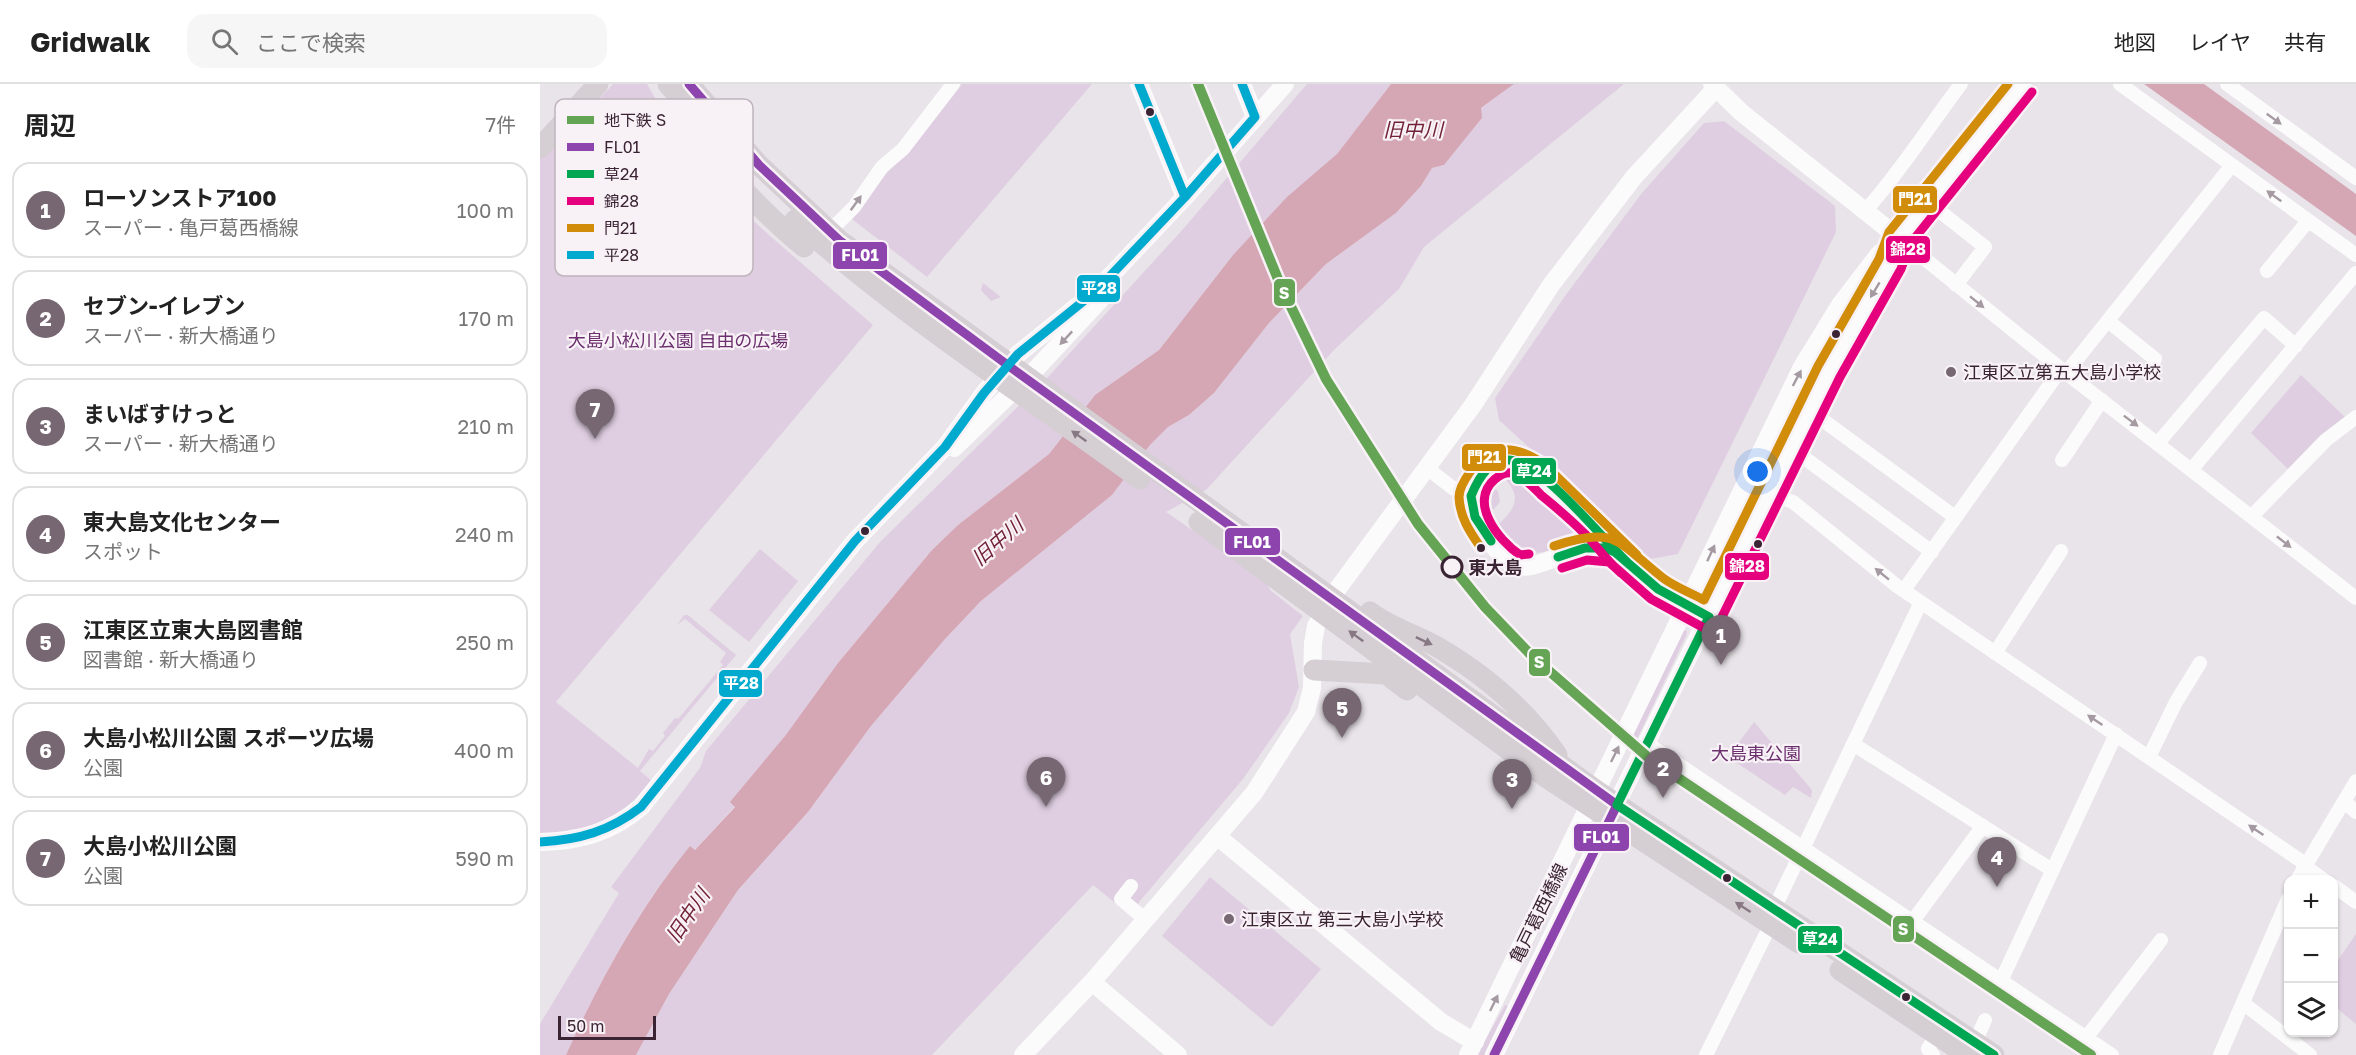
<!DOCTYPE html>
<html lang="ja">
<meta charset="utf-8">
<style>
:root{--surface:#fff;--page:#f6f6f6;--text:#222;--muted:#767676;--line:#e0e0e0;--accent:#776773}
body{margin:0;font-family:"Golos Text","Noto Sans JP",sans-serif;background:var(--page);color:var(--text)}
.controls{position:absolute;right:18px;bottom:18px;display:grid;overflow:hidden;border-radius:12px;box-shadow:0 2px 4px #0004}
.controls button{width:54px;height:54px;display:grid;place-items:center;padding:0;border:0;border-bottom:2px solid var(--line);background:var(--surface);color:var(--text);font:30px sans-serif}
.scale{position:absolute;left:18px;bottom:15px;width:98px;box-sizing:border-box;padding-left:6px;border:3px solid #3a2333;border-top:0;font-size:16px;line-height:21px;white-space:nowrap;color:#3a2333;-webkit-text-stroke:4px #f8f2f7;paint-order:stroke}
.you{position:absolute;left:1218px;top:388px;width:21px;height:21px;margin:-15px;border:4px solid #fff;border-radius:50%;background:#1a73e8;box-shadow:0 0 0 9px #1a73e833}
.badge{display:grid;place-items:center;width:39px;height:39px;border-radius:50%;background:var(--accent);color:#fff;font-size:20px;font-weight:700}
.pin{position:absolute;translate:-50% -50px;filter:drop-shadow(0 2px 3px #0008)}
.pin::after{content:'';position:absolute;top:32px;width:21px;height:18px;background:inherit;clip-path:polygon(0 0,100% 0,50% 100%)}
.list{margin:0;padding:0;list-style:none}
h2{display:flex;justify-content:space-between;align-items:center;height:78px;margin:0;padding:0 24px;font-size:26px}
h2 small{font-size:20px;font-weight:400;color:var(--muted)}
.list li{display:grid;grid-template-columns:39px 1fr auto;gap:18px;align-items:center;box-sizing:border-box;height:96px;margin:0 12px 12px;padding:0 12px;border:2px solid var(--line);border-radius:18px}
.list b{display:block;font-size:22px;white-space:nowrap}
.list p{margin:0;font-size:20px;white-space:nowrap;color:var(--muted)}
.list em{font-size:20px;font-style:normal;color:var(--muted)}
.icon{flex:none;width:33px;height:33px;fill:none;stroke:currentColor;stroke-width:2;stroke-linecap:round;stroke-linejoin:round}
.map{position:relative;flex:none;width:1816px;height:971px;overflow:hidden}
header{display:flex;align-items:center;gap:36px;box-sizing:border-box;height:84px;padding:0 30px;background:var(--surface);border-bottom:2px solid var(--line)}
header strong{font-size:28px}
nav{display:flex;gap:33px;margin-inline-start:auto;font-size:21px}
.search{width:420px;height:54px;background:var(--page);display:flex;align-items:center;gap:15px;box-sizing:border-box;padding:0 21px;border-radius:18px;color:var(--muted);font-size:22px}
main{display:flex}
aside{flex:1;background:var(--surface)}
.map>svg:first-child{display:block}
</style>
<header>
<strong>Gridwalk</strong>
<div class="search"><svg class="icon" aria-label="search" viewBox="0 0 24 24"><circle cx="10" cy="10" r="6"/><path d="M15 15l6 6"/></svg>ここで検索</div>
<nav><a>地図</a><a>レイヤ</a><a>共有</a></nav>
</header>
<main>
<aside>
<h2>周辺<small>7件</small></h2>
<ul class="list">
<li><span class="badge">1</span><div><b>ローソンストア100</b><p>スーパー · 亀戸葛西橋線</p></div><em>100 m</em></li>
<li><span class="badge">2</span><div><b>セブン-イレブン</b><p>スーパー · 新大橋通り</p></div><em>170 m</em></li>
<li><span class="badge">3</span><div><b>まいばすけっと</b><p>スーパー · 新大橋通り</p></div><em>210 m</em></li>
<li><span class="badge">4</span><div><b>東大島文化センター</b><p>スポット</p></div><em>240 m</em></li>
<li><span class="badge">5</span><div><b>江東区立東大島図書館</b><p>図書館 · 新大橋通り</p></div><em>250 m</em></li>
<li><span class="badge">6</span><div><b>大島小松川公園 スポーツ広場</b><p>公園</p></div><em>400 m</em></li>
<li><span class="badge">7</span><div><b>大島小松川公園</b><p>公園</p></div><em>590 m</em></li>
</ul>
</aside>
<div class="map">
<svg width="1816" height="971" viewBox="0 0 1816 971">
<rect width="100%" height="100%" fill="#e9e4e9"/>
<!-- green -->
<path fill="#dfcee1" d="M73 0H107L153 80 230 152 333 241 16 618 98 684 109 665 113 667 125 652 123 649 135 634 138 635 183 581 180 578 186 569 145 535 137 541 144 531H148L196 571 100 687 112 697C81 734 50 752 0 749V74L12 66Z
M422 0H552L387 193 312 135 342 94 380 54Z
M767 0H851L797 70 693 171 619 266 555 311 509 370 418 441 392 466 298 579 245 652 191 718 195 722 155 766 150 763C99 821 59 900 26 971H0V940L79 809 71 803 160 684 166 667 341 457 508 293 644 144Z
M974 0H1084L884 163 859 205 794 266 666 406 626 428 726 497 730 506 763 532 750 550 759 603 749 629 703 695 589 830 553 801 392 971H96L129 910 198 806 268 728 331 642 405 555 441 517 572 411 610 361 628 343 649 331 674 309 729 239 786 180 856 129 881 102 892 84 904 81 942 34 940 25Z
M1184 37 1295 122 1296 148 1138 470 1110 475 959 336 955 314 1025 212 1102 109 1164 39Z
M443 199 461 213 451 217 441 206Z
M1307 231 1310 233 1286 275 1255 339 1243 333 1270 280Z
M1761 291 1805 333 1779 353 1748 385 1711 349Z
M1234 368 1240 372 1203 433 1174 495 1168 492 1202 421Z
M976 381C990 394 1023 416 1031 431 1051 470 960 487 955 443 981 422 982 407 955 386Z
M950 401 958 407 960 418 951 428 946 429 940 424 942 405Z
M220 465 258 497 209 558 169 526Z
M1143 546 1147 547 1146 552 1097 655 1093 651Z
M1214 638 1272 706 1271 714 1253 703 1245 711 1188 673Z
M670 793 781 885 733 942H730L622 852Z
M1816 850V940L1794 922V882Z
M965 921 969 923 944 971H937Z"/>
<!-- water -->
<path fill="#d5a7b4" d="M851 0H974L941 24 942 34 904 81 892 84 881 102 856 129 786 180 729 239 674 309 649 331 628 343 610 361 572 411 441 517 405 555 331 642 268 728 198 806 129 910 96 971H26C59 898 99 824 150 762L155 766 195 723 190 718 245 652 298 579 392 466 418 441 509 370 555 311 619 266 693 171 747 113 797 70Z
M1604 0H1664L1816 110V152Z"/>
<g fill="none" stroke-linecap="round" stroke-linejoin="round">
<!-- street -->
<path stroke="#fcfbfc" stroke-width="14" d="M1580 0 1816 171
M1687 0 1816 94
M1388 118 1445 163 1416 201
M1326 126C1361 87 1389 42 1421 0
M282 145 297 140 314 123 342 83 363 65 413 0
M1359 154 1521 285 1816 514
M1727 187 1768 137
M1568 237 1615 275
M1526 289 1692 81
M1269 326 1415 433
M1618 359 1724 234 1756 262
M1251 364 1392 468
M1522 376 1562 316
M887 384 914 405 931 412
M1652 385 1816 189
M1229 409 1253 418 1357 502 1764 779
M1712 432 1786 356 1816 333
M1364 506 1521 285
M1455 569 1521 467
M1108 660 1572 971
M1313 660 1512 786
M1609 673 1636 618 1660 579
M1804 717 1816 728
M1763 781 1784 796
M1757 796 1816 697
M591 802 581 815 606 836
M1794 802 1816 818
M1372 838 1443 742
M1461 897 1576 650
M1703 919 1770 971
M1546 954 1621 856
M1435 958 1445 936
M1166 971 1226 850 1234 825 1381 518
M1393 971 1388 965 1396 951
M1680 971 1748 815"/>
<!-- secondary -->
<path stroke="#fcfbfc" stroke-width="18" d="M599 0 645 113
M702 0 715 33
M1172 0 1202 29 1359 154
M414 364 496 285 561 215
M1075 468C1062 448 992 377 969 376 958 376 950 383 943 391 938 397 933 403 931 411 927 429 957 471 972 480 990 492 1032 462 1055 463 1080 463 1099 491 1118 505 1130 514 1144 521 1158 528
M677 752 901 938 935 958
M0 758C40 757 70 749 101 723L315 457 405 363 444 309 478 270 556 207 645 113 745 0
M552 898 638 971
M483 971 552 898 714 709 766 628 772 604 773 559 776 542 799 503 933 321 1011 201 1094 93 1176 4
M928 971 1262 283 1300 221 1339 170 1359 154 1483 0
M954 971 1269 326 1350 180 1359 155"/>
<!-- primary -->
<path stroke="#d5ced3" stroke-width="21" d="M128 0 167 45
M149 0 219 81 299 156 1057 707 1454 971
M143 36C179 81 219 126 264 163
M0 64 58 0
M255 136C362 232 484 310 600 395
M659 438 1007 694 1259 859
M830 528C851 544 877 551 899 564 945 591 987 627 1017 671
M774 586 846 590 867 606
M1300 886 1427 971"/>
<defs>
<path id="bus-1" d="M149 0 219 81 299 156 477 288 1077 721 954 971"/>
<path id="bus-2" d="M951 457 935 433 931 412C937 397 949 375 969 376 1002 378 1063 456 1089 480
M1018 473 1045 464H1065L1075 468 1118 505 1169 533 1077 721 1454 971"/>
<path id="bus-3" d="M989 470 980 471C958 456 928 418 955 395 961 390 969 387 976 390 986 395 994 404 1001 411 1017 424 1032 437 1046 451 1058 464 1068 478 1081 489
M1022 484 1047 476 1069 478 1111 515 1164 544 1171 545 1178 541 1300 293 1361 185 1370 160 1492 8"/>
<path id="bus-4" d="M1014 462C1077 441 1077 458 1123 494 1135 503 1151 509 1164 516L1278 282 1339 175 1349 148 1468 0
M941 464C930 448 920 434 919 413 919 405 925 395 930 388 951 357 978 362 1005 381L1097 471"/>
<path id="bus-5" d="M599 0 645 113
M0 758C39 756 70 747 101 723L315 457 405 363 444 309 478 270 556 207 645 113 715 33 702 0"/>
</defs>
<!-- bus-1 casing -->
<use href="#bus-1" stroke="#f8f2f7" stroke-width="14"/>
<!-- bus-2 casing -->
<use href="#bus-2" stroke="#f8f2f7" stroke-width="14"/>
<!-- bus-3 casing -->
<use href="#bus-3" stroke="#f8f2f7" stroke-width="14"/>
<!-- bus-4 casing -->
<use href="#bus-4" stroke="#f8f2f7" stroke-width="14"/>
<!-- bus-5 casing -->
<use href="#bus-5" stroke="#f8f2f7" stroke-width="14"/>
<!-- bus-1 -->
<use href="#bus-1" stroke="#8e44ad" stroke-width="9"/>
<!-- bus-2 -->
<use href="#bus-2" stroke="#00a651" stroke-width="9"/>
<!-- bus-3 -->
<use href="#bus-3" stroke="#e5007d" stroke-width="9"/>
<!-- bus-4 -->
<use href="#bus-4" stroke="#d18c0a" stroke-width="9"/>
<!-- bus-5 -->
<use href="#bus-5" stroke="#00a9ce" stroke-width="9"/>
<defs>
<path id="metro-1" d="M658 0 740 200 786 295 878 440 945 523 992 572 1110 675 1551 971"/>
</defs>
<!-- metro-1 casing -->
<use href="#metro-1" stroke="#f8f2f7" stroke-width="15"/>
<!-- metro-1 -->
<use href="#metro-1" stroke="#64a454" stroke-width="10"/>
</g>
<!-- one-way arrows -->
<defs><path id="oneway-solid" d="M-6-.8H1V-3.2L6.5 0L1 3.2V.8H-6Z" transform="scale(1.5)"/></defs>
<g fill="#a59aa2">
<use href="#oneway-solid" transform="translate(1734 35) rotate(36)"/>
<use href="#oneway-solid" transform="translate(1734 112) rotate(-144)"/>
<use href="#oneway-solid" transform="translate(316 119) rotate(-54)"/>
<use href="#oneway-solid" transform="translate(1335 206) rotate(121)"/>
<use href="#oneway-solid" transform="translate(1437 218) rotate(39)"/>
<use href="#oneway-solid" transform="translate(526 254) rotate(133)"/>
<use href="#oneway-solid" transform="translate(1257 294) rotate(-62)"/>
<use href="#oneway-solid" transform="translate(1591 337) rotate(37)"/>
<use href="#oneway-solid" transform="translate(1744 458) rotate(38)"/>
<use href="#oneway-solid" transform="translate(1171 469) rotate(-65)"/>
<use href="#oneway-solid" transform="translate(1342 490) rotate(-141)"/>
<use href="#oneway-solid" transform="translate(1555 636) rotate(-146)"/>
<use href="#oneway-solid" transform="translate(1075 670) rotate(-64)"/>
<use href="#oneway-solid" transform="translate(1716 746) rotate(-146)"/>
<use href="#oneway-solid" transform="translate(954 919) rotate(-64)"/>
</g>
<g fill="#887883">
<use href="#oneway-solid" transform="translate(539 352) rotate(-145)"/>
<use href="#oneway-solid" transform="translate(816 552) rotate(-144)"/>
<use href="#oneway-solid" transform="translate(884 557) rotate(25)"/>
<use href="#oneway-solid" transform="translate(1203 823) rotate(-147)"/>
</g>
<!-- markers -->
<g fill="#3a2333" stroke="#f8f2f7" stroke-width="2">
<circle cx="610" cy="28" r="5"/>
<circle cx="1296" cy="250" r="5"/>
<circle cx="325" cy="447" r="5"/>
<circle cx="1218" cy="460" r="5"/>
<circle cx="941" cy="464" r="5"/>
<circle cx="1187" cy="794" r="5"/>
<circle cx="1366" cy="913" r="5"/>
</g>
<g fill="#776773" stroke="#f8f2f7" stroke-width="2">
<circle cx="1411" cy="288" r="6"/>
<circle cx="689" cy="835" r="6"/>
</g>
<circle fill="#f8f2f7" stroke="#3a2333" stroke-width="3" cx="912" cy="483" r="10"/>
<g text-anchor="middle" dominant-baseline="central" stroke-width="4.5" stroke-linejoin="round" paint-order="stroke">
<!-- park labels -->
<g font-size="18" fill="#6c306e" stroke="#f8f2f7">
<text x="138" y="256">大島小松川公園 自由の広場</text>
<text x="1216" y="669">大島東公園</text>
</g>
<!-- poi labels -->
<g font-size="18" fill="#3a2333" stroke="#f8f2f7" text-anchor="start">
<text x="1423" y="288">江東区立第五大島小学校</text>
<text x="701" y="835">江東区立 第三大島小学校</text>
</g>
<!-- stop labels -->
<g font-size="18" font-weight="bold" fill="#3a2333" stroke="#f8f2f7" text-anchor="start">
<text x="928" y="483">東大島</text>
</g>
<!-- street labels -->
<g font-size="18" fill="#3a2333" stroke="#f8f2f7">
<text transform="translate(998 829) rotate(-64)">亀戸葛西橋線</text>
</g>
<!-- water labels -->
<g font-size="20" font-style="italic" fill="#722236" stroke="#f8f2f7">
<text x="873" y="45">旧中川</text>
<text transform="translate(457 457) rotate(-41)">旧中川</text>
<text transform="translate(147 831) rotate(-56)">旧中川</text>
</g>
</g>
<!-- legend -->
<rect x="15" y="15" width="198" height="177" rx="9" fill="#f8f2f7" stroke="#bfb4bc" stroke-width="1.5"/>
<rect x="27" y="32" width="27" height="8" fill="#64a454"/>
<rect x="27" y="59" width="27" height="8" fill="#8e44ad"/>
<rect x="27" y="86" width="27" height="8" fill="#00a651"/>
<rect x="27" y="113" width="27" height="8" fill="#e5007d"/>
<rect x="27" y="140" width="27" height="8" fill="#d18c0a"/>
<rect x="27" y="167" width="27" height="8" fill="#00a9ce"/>
<g font-size="16" fill="#3a2333">
<text x="64" y="42">地下鉄 S</text>
<text x="64" y="69">FL01</text>
<text x="64" y="96">草24</text>
<text x="64" y="123">錦28</text>
<text x="64" y="150">門21</text>
<text x="64" y="177">平28</text>
</g>
<g stroke="#f8f2f7" stroke-width="2">
<rect x="1352" y="101" width="46" height="29" rx="6" fill="#d18c0a"/>
<rect x="1345" y="151" width="46" height="29" rx="6" fill="#e5007d"/>
<rect x="292" y="157" width="56" height="29" rx="6" fill="#8e44ad"/>
<rect x="536" y="190" width="45" height="29" rx="6" fill="#00a9ce"/>
<rect x="733" y="194" width="23" height="29" rx="6" fill="#64a454"/>
<rect x="921" y="359" width="46" height="29" rx="6" fill="#d18c0a"/>
<rect x="971" y="373" width="46" height="28" rx="6" fill="#00a651"/>
<rect x="684" y="443" width="57" height="29" rx="6" fill="#8e44ad"/>
<rect x="1184" y="468" width="46" height="29" rx="6" fill="#e5007d"/>
<rect x="988" y="564" width="23" height="29" rx="6" fill="#64a454"/>
<rect x="178" y="585" width="45" height="29" rx="6" fill="#00a9ce"/>
<rect x="1033" y="739" width="57" height="29" rx="6" fill="#8e44ad"/>
<rect x="1352" y="831" width="23" height="28" rx="6" fill="#64a454"/>
<rect x="1257" y="841" width="46" height="29" rx="6" fill="#00a651"/>
</g>
<g font-size="16" text-anchor="middle" font-weight="bold" fill="#fff">
<text x="1375" y="121">門21</text>
<text x="1368" y="171">錦28</text>
<text x="320" y="177">FL01</text>
<text x="559" y="210">平28</text>
<text x="744" y="215">S</text>
<text x="944" y="379">門21</text>
<text x="994" y="393">草24</text>
<text x="712" y="464">FL01</text>
<text x="1207" y="488">錦28</text>
<text x="999" y="584">S</text>
<text x="201" y="605">平28</text>
<text x="1061" y="759">FL01</text>
<text x="1363" y="851">S</text>
<text x="1280" y="861">草24</text>
</g>
</svg>
<div class="controls">
<button>+</button>
<button>−</button>
<button><svg class="icon" aria-label="layers" viewBox="0 0 24 24"><path d="M12 4l9 5-9 5-9-5zM3 14l9 5 9-5"/></svg></button>
</div>
<div class="scale">50 m</div>
<div class="you"></div>
<div class="pin badge" style="left:1181px;top:581px">1</div>
<div class="pin badge" style="left:1123px;top:714px">2</div>
<div class="pin badge" style="left:972px;top:725px">3</div>
<div class="pin badge" style="left:1457px;top:803px">4</div>
<div class="pin badge" style="left:802px;top:654px">5</div>
<div class="pin badge" style="left:506px;top:723px">6</div>
<div class="pin badge" style="left:55px;top:355px">7</div>
</div>
</main>
